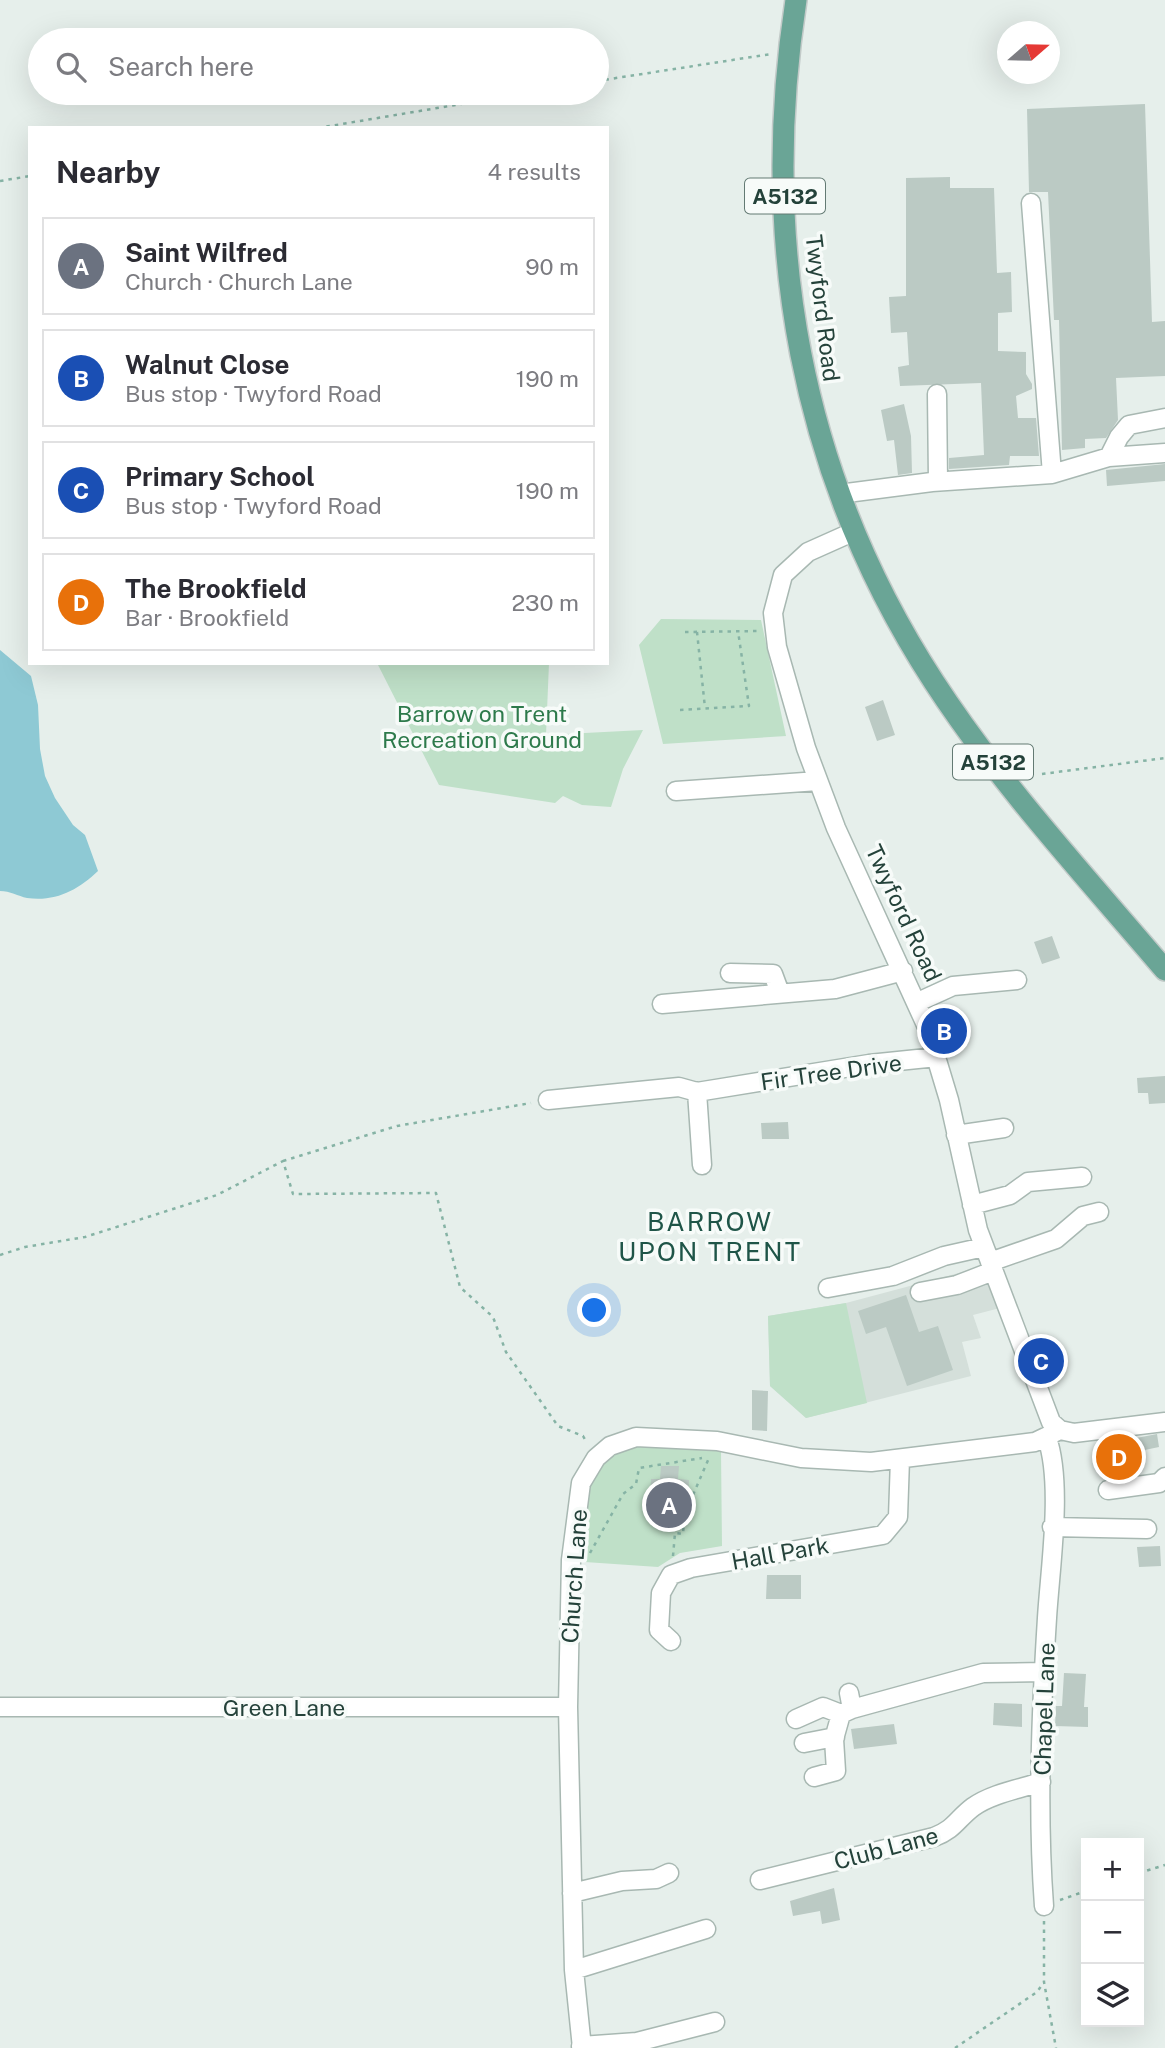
<!DOCTYPE html>
<meta charset="utf-8">
<style>
:root{--surface:#fff;--page:#f7f7f7;--text:#2b2b33;--muted:#7c7c81;--line:#e1e1e2;--accent:#7c3aed}
body{margin:0;font-family:"Public Sans",sans-serif;background:var(--page);color:var(--text)}
.controls{position:absolute;right:21px;bottom:21px;display:grid;overflow:hidden;border-radius:0px;box-shadow:0 7px 28px #0002}
.controls button{width:63px;height:63px;display:grid;place-items:center;padding:0;border:0;border-bottom:2px solid var(--line);background:var(--surface);color:var(--text);font:35px sans-serif}
.compass{position:absolute;left:997px;top:21px;width:63px;height:63px;border-radius:50%;background:var(--surface);box-shadow:0 7px 28px #0002;rotate:70deg}
.you{position:absolute;left:595px;top:1311px;width:24px;height:24px;margin:-18px;border:5px solid #fff;border-radius:50%;background:#1a73e8;box-shadow:0 0 0 10px #1a73e833}
.badge{display:grid;place-items:center;width:46px;height:46px;border-radius:50%;background:var(--accent);color:#fff;font-size:23px;font-weight:700}
.pin{position:absolute;translate:-50% -50%;border:4px solid #fff;box-shadow:0 2px 7px #0006}
.list{margin:0;padding:0;list-style:none}
h2{display:flex;justify-content:space-between;align-items:center;height:91px;margin:0;padding:0 28px;font-size:30px}
h2 small{font-size:23px;font-weight:400;color:var(--muted)}
.list li{display:grid;grid-template-columns:46px 1fr auto;gap:21px;align-items:center;box-sizing:border-box;height:98px;margin:0 14px 14px;padding:0 14px;border:2px solid var(--line);border-radius:0px}
.list b{display:block;font-size:26px;white-space:nowrap}
.list p{margin:0;font-size:23px;white-space:nowrap;color:var(--muted)}
.list em{font-size:23px;font-style:normal;color:var(--muted)}
.icon{flex:none;width:38px;height:38px;fill:none;stroke:currentColor;stroke-width:2;stroke-linecap:round;stroke-linejoin:round}
.map{position:relative;flex:none;width:1165px;height:2048px;overflow:hidden}
.search{position:absolute;background:var(--surface);box-shadow:0 7px 28px #0002;left:28px;top:28px;width:581px;height:77px;display:flex;align-items:center;gap:18px;box-sizing:border-box;padding:0 24px;border-radius:38px;color:var(--muted);font-size:26px}
.panel{position:absolute;background:var(--surface);box-shadow:0 7px 28px #0002;left:28px;top:126px;width:581px;height:539px;border-radius:0px}
.map>svg:first-child{display:block}
</style>
<div class="map">
<svg width="1165" height="2048" viewBox="0 0 1165 2048">
<rect width="100%" height="100%" fill="#e6efeb"/>
<!-- built -->
<path fill="#d4dfda" d="M985 1266 1000 1308 973 1315 981 1338 962 1342 971 1376 806 1418 770 1386 768 1316 846 1303Z"/>
<!-- green -->
<path fill="#bfe0c8" d="M661 619 761 620 786 736 663 744 639 645Z
M377 663H549L546 735 643 730 623 769 611 807 582 805 563 796 555 803 439 785Z
M846 1303 867 1403 806 1418 770 1386 768 1316Z
M640 1444 721 1451 722 1546 680 1553 658 1567 585 1562C587 1530 582 1484 605 1459 614 1449 628 1447 640 1444Z"/>
<!-- water -->
<path fill="#8ec9d4" d="M0 650 31 676 38 705 40 749 45 776 55 798 73 825 85 835 98 871C78 890 56 902 27 898 18 896 10 891 0 891Z"/>
<!-- building -->
<path fill="#bbcac4" d="M1145 104 1152 322 1165 321V376L1116 378 1118 420 1106 438 1085 439V448L1062 450 1059 320H1054L1048 192H1029L1027 109Z
M950 177V188H994L997 273 1011 272 1012 312 998 313V351L1026 352V374L1032 384V389L1016 396 1018 418H1036L1039 456H1010L1009 465 949 469V458L984 455 981 383 900 386 898 367 909 365 907 332 891 333 889 297 906 296V178Z
M904 404 911 436 912 473 898 475 894 440 887 441 881 410Z
M1165 464V481L1107 486 1106 470Z
M883 700 895 735 877 741 865 707Z
M1052 936 1060 958 1042 964 1034 942Z
M1165 1076V1103L1149 1104 1148 1093H1138L1137 1078Z
M788 1122 789 1139H762L761 1123Z
M906 1295 919 1332 938 1326 953 1370 907 1386 886 1327 866 1334 858 1311Z
M752 1390 768 1391 767 1431 752 1430Z
M1157 1434 1159 1447 1140 1451 1142 1463 1099 1471 1095 1446Z
M661 1466H679L678 1479 689 1480 687 1519H676V1531L659 1530 660 1518H649L651 1479H660Z
M1160 1546 1161 1566 1139 1567 1137 1547Z
M767 1575H801V1599H766Z
M1064 1673 1086 1674 1084 1707H1088V1727L1055 1726 1056 1706H1062Z
M994 1703 1022 1704V1727L993 1725Z
M894 1724 897 1744 854 1749 851 1729Z
M834 1888 840 1920 822 1924 820 1911 793 1916 790 1901Z"/>
<g fill="none" stroke-linecap="round" stroke-linejoin="round">
<defs>
<path id="minor" d="M1031 203 1052 474
M937 394 938 481
M1109 457 1119 437 1129 425 1165 418
M839 494 932 482 1052 474 1109 457 1165 453
M855 531 808 552 783 575 773 613 777 647 806 748 836 828 927 1027 949 1100 978 1230 1051 1422 1060 1430 1074 1433 1165 1422
M676 791 818 781
M730 973 773 974 780 993
M918 1002 953 986 1017 980
M662 1004 835 989 903 971
M548 1100 679 1087 697 1092
M956 1135 1004 1128
M702 1165 697 1092 869 1064 937 1057
M972 1205 1010 1195 1028 1182 1082 1177
M990 1262 1056 1239 1083 1216 1099 1212
M828 1288 893 1276 944 1256 984 1247
M920 1292 957 1285 993 1271
M1108 1490 1159 1483 1165 1477
M1052 1527 1147 1529
M671 1641 659 1630 661 1593 671 1575 691 1568 883 1535 898 1517 900 1459
M849 1693 852 1709 983 1673 1044 1672
M0 1707H568
M796 1719 823 1707 841 1714
M804 1743 835 1737
M814 1777 836 1771 834 1739 841 1714 852 1709
M760 1880 934 1837C955 1829 957 1819 973 1807 991 1794 1019 1789 1041 1782
M572 1893 622 1881 656 1879 669 1873
M1044 1906C1037 1811 1041 1713 1047 1618 1050 1568 1063 1484 1047 1438
M574 1970 706 1929
M581 2046 637 2042 715 2022
M582 2048 574 1970 568 1707 571 1560 581 1483 596 1458 610 1446 636 1437 717 1441 801 1458 871 1462 1035 1442 1060 1430"/>
<path id="major" d="M796 0C759 241 800 476 934 682 1001 785 1086 877 1165 970"/>
</defs>
<!-- minor casing -->
<use href="#minor" stroke="#a8b8b2" stroke-width="21"/>
<!-- major casing -->
<use href="#major" stroke="#c2cac8" stroke-width="24"/>
<!-- path -->
<path stroke="#86b3a5" stroke-width="2.5" stroke-dasharray="3.5 5" stroke-linecap="butt" d="M597 81 771 54
M318 128 527 93
M0 181 30 176
M685 632 759 631
M697 632 705 708
M680 710 749 706 738 631
M1042 774 1165 758
M283 1161 397 1126 531 1103
M0 1255 25 1247 85 1237 217 1195 283 1161 293 1194 436 1193 460 1287 493 1317 506 1352 558 1426 583 1436 587 1443
M590 1553 623 1494 636 1484 639 1468 702 1458
M673 1556 675 1533 683 1534 684 1521 688 1522 689 1504 709 1458
M1139 1873 1165 1865
M1060 1900 1086 1891
M1044 1921V1982L1056 2048
M955 2048 1037 1992 1044 1982"/>
<!-- minor -->
<use href="#minor" stroke="#fff" stroke-width="18"/>
<!-- major -->
<use href="#major" stroke="#6aa596" stroke-width="21"/>
</g>
<g text-anchor="middle" dominant-baseline="central" stroke-width="7" stroke-linejoin="round" paint-order="stroke">
<!-- shield labels -->
<g fill="#f7fbf9" stroke="#637a73" stroke-width="2">
<rect x="745" y="178.5" width="80" height="35" rx="5"/>
<rect x="953" y="744.5" width="80" height="35" rx="5"/>
</g>
<g font-size="21" font-weight="bold" fill="#24423a">
<text x="785" y="196">A5132</text>
<text x="993" y="762">A5132</text>
</g>
<!-- street labels -->
<g font-size="23" fill="#24423a" stroke="#f7fbf9">
<text transform="translate(823 308) rotate(83)">Twyford Road</text>
<text transform="translate(904 913) rotate(65)">Twyford Road</text>
<text transform="translate(831 1072) rotate(-8)">Fir Tree Drive</text>
<text transform="translate(780 1553) rotate(-10)">Hall Park</text>
<text transform="translate(574 1576) rotate(-86)">Church Lane</text>
<text x="284" y="1707">Green Lane</text>
<text transform="translate(1044 1709) rotate(-88)">Chapel Lane</text>
<text transform="translate(886 1848) rotate(-15)">Club Lane</text>
</g>
<!-- park labels -->
<g font-size="23" fill="#2d7a4b" stroke="#f7fbf9">
<text x="482" y="713">Barrow on Trent<tspan x="482" dy="26">Recreation Ground</tspan></text>
</g>
<!-- quarter labels -->
<g font-size="26" letter-spacing="2" fill="#1f5548" stroke="#f7fbf9">
<text x="710" y="1221">BARROW<tspan x="710" dy="30">UPON TRENT</tspan></text>
</g>
</g>
</svg>
<div class="controls">
<button>+</button>
<button>−</button>
<button><svg class="icon" aria-label="layers" viewBox="0 0 24 24"><path d="M12 4l9 5-9 5-9-5zM3 14l9 5 9-5"/></svg></button>
</div>
<svg class="compass" viewBox="-18 -18 36 36"><path d="M0-13l5 13h-10z" fill="#e53935"/><path d="M0 13l5-13h-10z" fill="#7c7c81"/></svg>
<div class="you"></div>
<div class="pin badge" style="left:669px;top:1505px;background:#6b7280">A</div>
<div class="pin badge" style="left:944px;top:1031px;background:#1a4fb4">B</div>
<div class="pin badge" style="left:1041px;top:1361px;background:#1a4fb4">C</div>
<div class="pin badge" style="left:1119px;top:1457px;background:#e8710a">D</div>
<div class="search"><svg class="icon" aria-label="search" viewBox="0 0 24 24"><circle cx="10" cy="10" r="6"/><path d="M15 15l6 6"/></svg>Search here</div>
<section class="panel">
<h2>Nearby<small>4 results</small></h2>
<ul class="list">
<li><span class="badge" style="background:#6b7280">A</span><div><b>Saint Wilfred</b><p>Church · Church Lane</p></div><em>90 m</em></li>
<li><span class="badge" style="background:#1a4fb4">B</span><div><b>Walnut Close</b><p>Bus stop · Twyford Road</p></div><em>190 m</em></li>
<li><span class="badge" style="background:#1a4fb4">C</span><div><b>Primary School</b><p>Bus stop · Twyford Road</p></div><em>190 m</em></li>
<li><span class="badge" style="background:#e8710a">D</span><div><b>The Brookfield</b><p>Bar · Brookfield</p></div><em>230 m</em></li>
</ul>
</section>
</div>
